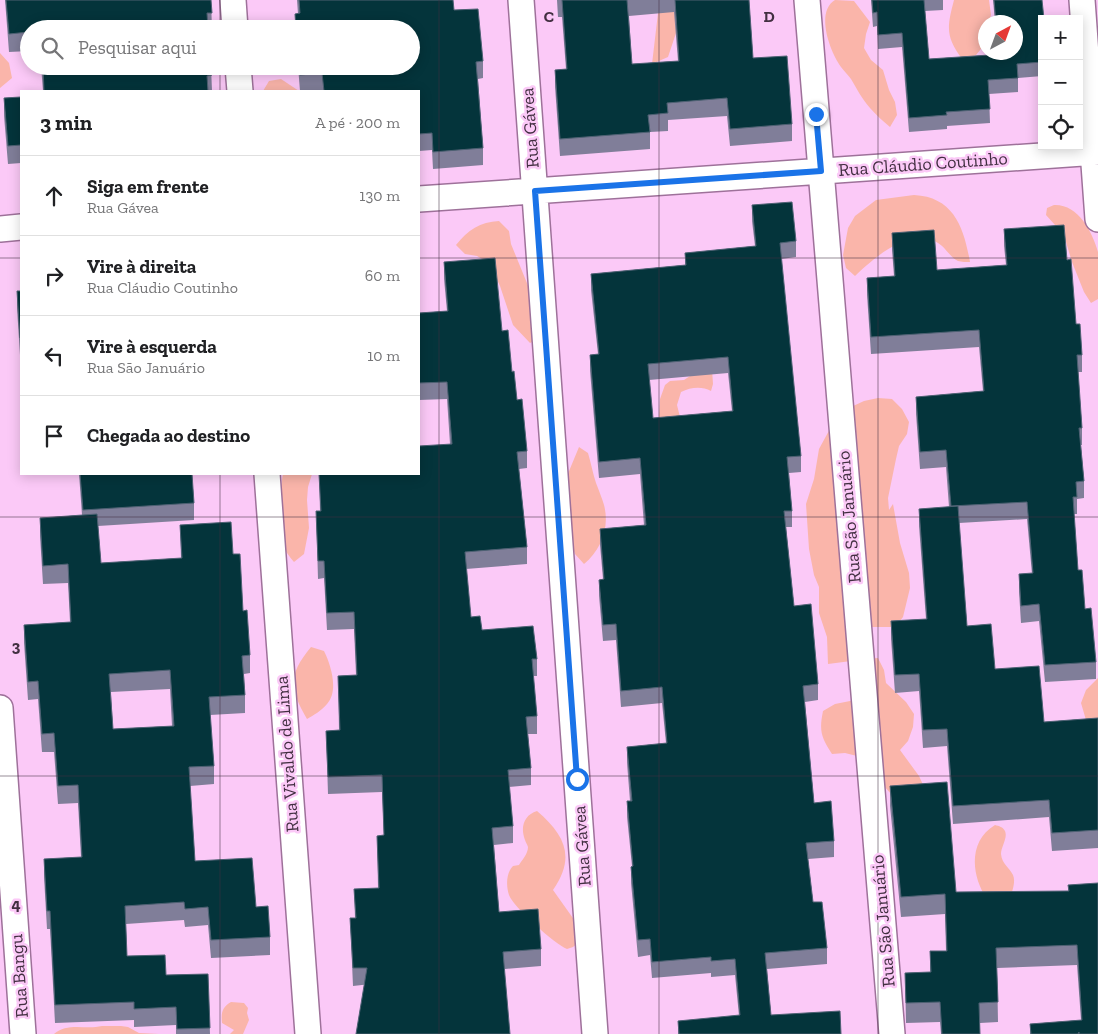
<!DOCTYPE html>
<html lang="pt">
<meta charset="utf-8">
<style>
:root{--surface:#fff;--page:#f2f2f2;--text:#202124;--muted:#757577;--line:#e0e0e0}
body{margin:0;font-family:"Zilla Slab",serif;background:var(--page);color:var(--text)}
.controls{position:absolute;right:15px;top:15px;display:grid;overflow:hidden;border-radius:0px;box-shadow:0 2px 12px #0003}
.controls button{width:45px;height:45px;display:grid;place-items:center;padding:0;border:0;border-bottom:1px solid var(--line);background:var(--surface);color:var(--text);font:25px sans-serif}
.compass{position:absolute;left:978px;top:15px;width:45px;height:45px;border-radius:50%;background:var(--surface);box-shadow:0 2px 12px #0003;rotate:41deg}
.stop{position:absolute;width:15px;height:15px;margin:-11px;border:4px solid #1a73e8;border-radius:50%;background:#fff}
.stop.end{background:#1a73e8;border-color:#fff;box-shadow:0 1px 5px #0008}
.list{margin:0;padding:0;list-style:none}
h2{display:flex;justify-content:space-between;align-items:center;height:65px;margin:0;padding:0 20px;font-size:21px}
h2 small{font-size:16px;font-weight:400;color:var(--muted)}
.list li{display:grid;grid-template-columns:32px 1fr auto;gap:15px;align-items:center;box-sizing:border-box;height:80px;padding:0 20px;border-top:1px solid var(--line)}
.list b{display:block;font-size:19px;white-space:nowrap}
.list p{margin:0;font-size:16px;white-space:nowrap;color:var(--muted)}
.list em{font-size:16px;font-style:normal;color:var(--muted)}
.icon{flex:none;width:28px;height:28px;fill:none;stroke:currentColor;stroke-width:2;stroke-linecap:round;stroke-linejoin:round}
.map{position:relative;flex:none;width:1098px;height:1034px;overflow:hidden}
.search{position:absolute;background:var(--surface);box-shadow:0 2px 12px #0003;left:20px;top:20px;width:400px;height:55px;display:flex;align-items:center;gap:12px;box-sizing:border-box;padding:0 18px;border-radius:28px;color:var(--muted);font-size:19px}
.panel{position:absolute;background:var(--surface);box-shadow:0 2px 12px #0003;left:20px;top:90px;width:400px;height:385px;border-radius:0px}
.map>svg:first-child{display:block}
</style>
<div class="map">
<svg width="1098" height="1034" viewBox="0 0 1098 1034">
<rect width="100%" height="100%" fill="#fbc9f7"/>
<!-- green -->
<path fill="#fab5aa" d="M682 0 677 30 668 57 652 64 658 13Z
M835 0 854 1 870 22 866 34 864 48 871 60 883 70 889 90 895 102 897 115 890 127C883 121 876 115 870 108 862 99 857 89 851 79 848 75 844 71 841 67 830 52 815 12 835 0Z
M954 0H989L991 15 989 22H986L985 44 976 55 963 60C945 37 947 27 954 0Z
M0 53 9 63 12 78 0 88Z
M281 79 299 91H263L269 81Z
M914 195C954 197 964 228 970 262 967 262 961 262 958 261 951 258 945 247 938 243 911 225 874 258 855 276L846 268 843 255 848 228 855 216 876 200Z
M1054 205C1078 204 1092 231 1098 252 1098 266 1098 284 1098 299L1091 303 1084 292 1072 262 1066 242 1055 225 1046 215 1047 208Z
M499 221 509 231 511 244 529 288 542 337 530 343 513 325 500 286 489 263 477 256 465 254 456 245C468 230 480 222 499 221Z
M712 369 713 384 711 391C702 386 691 387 681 392L677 405 680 417 659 419 660 399 665 385 670 381 684 380 693 374Z
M878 398 892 399 902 409 909 422 907 434 899 446 896 459 888 498 889 510 893 504 900 543 909 573 910 588 903 617 895 627H869L851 661 828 664 827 637 819 613V587L814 575 809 549 806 504 814 479 819 449 831 427 851 407 864 401Z
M579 447 588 453C591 463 593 474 596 483 599 491 602 498 604 505 610 527 601 550 584 564L575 554 571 542 567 476Z
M283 474H312L308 487 307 500 309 528 304 554 294 562C289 556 284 550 282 541 278 527 280 488 283 474Z
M311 647 324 651C331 665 339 691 327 704 321 711 314 715 307 719 289 688 288 675 311 647Z
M878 658 884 670 886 683 906 702 914 714 913 727 908 741 900 750 919 776 925 789 892 795 857 756 845 753 832 754C821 737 819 731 823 711L835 704 860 699 865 659Z
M1098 678V726L1086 720 1081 703 1086 690Z
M537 811C565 835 576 857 553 890L575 921 578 943 573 947 567 949C555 944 513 907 509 895 506 886 506 873 513 866L519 865C522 860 528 854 528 847 527 844 526 843 525 840 520 827 524 815 537 811Z
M995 825C999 826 1003 827 1005 831 1008 838 1001 847 1001 854 1002 864 1009 867 1013 875 1016 882 1012 892 1010 898L987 899C971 876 968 841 995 825Z
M231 1002 244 1003 248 1008 247 1013 249 1020 243 1034H230L234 1030 222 1023C221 1013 222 1007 231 1002Z
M102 1026H121L128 1027 139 1033 159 1034H54C67 1022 86 1030 102 1026Z"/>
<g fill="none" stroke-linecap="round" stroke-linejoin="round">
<defs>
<path id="street" d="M233 0 235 29
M521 0 595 1034
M807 0 892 1034
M1082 0 1098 219
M238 66 240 91
M419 199 1098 152
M0 229 21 227
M267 474 308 1034
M0 708 23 1034"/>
</defs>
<!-- street casing -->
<use href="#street" stroke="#9e719a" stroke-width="28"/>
<!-- street -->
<use href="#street" stroke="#fff" stroke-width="25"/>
</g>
<!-- wall -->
<path fill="#807e99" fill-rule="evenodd" d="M5 0H211L212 29H29V51L9 52Z
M297 0H453L454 10 483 61V78L478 79 483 148V165L433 169 432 150 419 151V91H323L322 90 300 91 298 66H411V29H295V14H298Z
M557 0H751H749L753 58 792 124V141L730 146 727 116 668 120V131L650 132V149L560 156 555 87V70L566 69 562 17H558ZM674 12 678 61 632 64 629 16Z
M871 0H943V10L925 11 929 59 988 55V52H1016V22H995L993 0H1042V76L1018 78V92L989 94 990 123 947 126V129L909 132 902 47 878 49 877 26 873 27Z
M41 66H211L212 91H43Z
M21 97V163L8 164 4 116V98Z
M752 205 796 241V257L781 259 801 456V472L789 473 792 511V527H786L794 606 818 684V700L805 702 814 803 834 841V857L808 859 813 902 827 948V964L767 969 771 1015 841 1034H678V1021L739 1016 735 975 711 977V973L652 978 650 955 638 957 631 883V867L632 866 627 817V801H630L627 763V747L666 743 662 703 621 707 616 640 603 641 599 596V580L603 579 600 545V529L644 525 640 474 599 478 590 371V355L598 354 591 290V274L685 265V253L755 246 752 221ZM728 373 732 411 653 418 649 380Z
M1004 229 1067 260 1076 324 1082 355V372H1078L1082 428V445H1081L1084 481V498L1077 499V514H1074L1078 570 1085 609 1096 662V679L1045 682 1039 621 1021 623 1019 592V574H1032L1027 519 959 523 967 626 995 669 1044 722 1098 718V848L1052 851 1049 817 953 824 947 746 923 748 919 691 895 693 891 639V621L926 619 919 526V509L949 507 946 467 920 469 916 414V397L983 391 979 347 871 354 867 295V278L894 276 892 250V233L937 270 1006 265 1004 246Z
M444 262 502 331 512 372 527 451V468L519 469 527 547V564L466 569 471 617 482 630 537 659V676H533L537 716V734H528L531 768V785L509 787 513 826V843L494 845 499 912 541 949V966L505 969 353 986 350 918H355L354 889 378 888 377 836 384 835 382 792 328 794 326 731 339 730 338 676 356 675 354 629 327 630 324 578 318 579 316 511H320L319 474H419L450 444 447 399 419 400V313L447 311 444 279Z
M17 291H21V355H20L17 308Z
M79 474H192L194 503V520L98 526 101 563 181 558 180 525 233 554 250 655V673L244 674 245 695V713L210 715 214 766V784L190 786 195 861 256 907 270 937V955L211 958 208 925 185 927 184 920 126 924 127 956 166 975 208 974 210 1034H176V1025L134 1027V1020L55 1023 50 929H47L44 877V859L81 857 78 803 58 804 54 752H42L38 699 28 700 24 643V625L70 622 68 583 43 584 40 536V518L82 515ZM170 689 172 726 113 729 111 692Z
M890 786 956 892 1068 891V885L1098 1034H1030V1024L1081 1020 1077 965 997 968 998 1022 980 1023V1034H941L940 1022 906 1023 905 973 930 972V951H946L945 914 901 917 890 806Z"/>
<!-- building -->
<path fill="#04343b" stroke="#4e6173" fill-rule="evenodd" d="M6 0H211L212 13H207L208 29H29V32L9 34Z
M299 0H453L454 10 478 9 483 61 476 62 483 148 433 152 432 133 419 134V91H324L322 73 300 75 299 66H411V29H296L295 14 300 13Z
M562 0H627L632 64 679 61 675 0H749L753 58 787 56 792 124 730 129 727 98 667 103 668 113 648 115 650 132 560 139 555 70 567 69Z
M872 0H924L929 59 990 55 989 52H1016V22H996L994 0H1042L1044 19H1042V62L1017 64 1018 78 988 80 990 109 946 112 947 115 909 118 902 33 878 35 877 12 873 13Z
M43 66H211L212 75 207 76 208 91H44Z
M21 97V145L8 146 4 98Z
M792 202 796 241 780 243 801 456 787 457 792 511H784L794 606 811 604 818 684 803 686 814 803 831 801 834 841 806 843 813 902H822L827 948 765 953 771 1015 840 1011 841 1034H679L678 1021 740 1015 735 959 711 961V957L652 962 650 939 638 940 631 867 633 866 627 801H632L627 747 667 743 662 687 621 691 616 624 603 625 599 580 604 579 600 529 646 525 640 458 599 462 590 355 599 354 591 274 686 265 685 253 756 246 752 205ZM728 357 733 411 653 418 648 364Z
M1064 225 1067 260 1071 259 1076 324H1080L1082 355H1077L1082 428H1079L1084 481 1076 482 1077 497H1073L1078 570H1082L1085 609 1091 608 1096 662 1045 665 1039 604 1021 606 1019 574 1033 573 1027 502 951 506 946 450 920 452 916 397 984 391 979 330 871 337 867 278 895 276 892 233 934 230 937 270 1007 265 1004 229Z
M495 258 502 331 508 330 512 372 514 371 517 400 522 399 527 451 517 452 527 547 465 552 471 617 480 616 482 630 533 626 537 659H532L537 716 526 717 531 768 508 770 513 826 492 828 499 912 538 909 541 949 503 952 510 1034H356L367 968H353L350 918H356L354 889 379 888 377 836 384 835 382 775 328 777 326 731 340 730 338 676 357 675 354 612 327 613 324 561H318L316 511H321L319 474H419V446L452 444 447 382 419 383V313L448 311 444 262Z
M17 291H21V338H20Z
M80 474H192L194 503 83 510Z
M958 506 967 626 991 624 995 669 1039 666 1044 722 1098 718V830L1052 833 1049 800 953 806 947 729 923 730 919 674 895 675 891 621 927 619 919 509Z
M97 514 101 563 182 558 180 525 231 522 233 554H240L243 611 247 610 250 655 242 656 245 695 209 697 214 766 189 767 195 861 252 858 256 907 268 906 270 937 211 940 208 907 185 909 184 902 125 906 127 956 165 955 166 975 208 974 210 1028 177 1029 176 1007 134 1009V1002L55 1005 50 911H47L44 859 82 857 78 785 58 786 54 733 42 734 38 681 28 682 24 625 71 622 68 564 43 566 40 518ZM170 670 174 726 113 729 109 674Z
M947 782 956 892 1069 891 1068 885 1098 883V1034H1079V1032L1078 1034H1031L1030 1024 1082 1020 1077 945 996 948 998 1002 979 1003 980 1034H942L940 1002 906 1003 905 973 931 972 930 951H947L945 894 901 897 890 786Z"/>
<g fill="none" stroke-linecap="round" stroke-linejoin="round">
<!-- route -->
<path stroke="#1a73e8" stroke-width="6" d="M577 779 535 191 821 171 816 114"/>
</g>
<!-- grid -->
<path fill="none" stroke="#422f41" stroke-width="1" stroke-opacity="0.55" d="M220 0V29M439 0V1034M659 0V1034M878 0V1034M220 66V91M0 258H21M419 258H1098M220 474V1034M0 517H1098M0 776H1098"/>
<g text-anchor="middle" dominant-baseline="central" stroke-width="5" stroke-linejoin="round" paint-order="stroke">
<!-- street labels -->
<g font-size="18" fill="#422f41" stroke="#fbc9f7">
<text transform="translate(530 128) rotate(-94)">Rua Gávea</text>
<text transform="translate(923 164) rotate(-4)">Rua Cláudio Coutinho</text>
<text transform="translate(849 517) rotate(-95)">Rua São Januário</text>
<text transform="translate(287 754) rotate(-94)">Rua Vivaldo de Lima</text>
<text transform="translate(582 846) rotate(-94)">Rua Gávea</text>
<text transform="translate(883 921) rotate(-95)">Rua São Januário</text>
<text transform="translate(19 976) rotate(-94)">Rua Bangu</text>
</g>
</g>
<g font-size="16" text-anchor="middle" font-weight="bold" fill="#422f41" stroke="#fbc9f7" stroke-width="5" stroke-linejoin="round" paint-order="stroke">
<text x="549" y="22">C</text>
<text x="769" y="22">D</text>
<text x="16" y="652">3</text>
<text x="16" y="910">4</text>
</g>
</svg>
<div class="controls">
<button>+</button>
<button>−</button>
<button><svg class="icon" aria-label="locate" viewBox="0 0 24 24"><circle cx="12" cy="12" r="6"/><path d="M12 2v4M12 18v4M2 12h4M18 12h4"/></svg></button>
</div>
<svg class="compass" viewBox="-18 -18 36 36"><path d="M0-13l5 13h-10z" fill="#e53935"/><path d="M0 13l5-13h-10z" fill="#757577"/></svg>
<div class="stop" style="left:577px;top:779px"></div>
<div class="stop end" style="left:816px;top:114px"></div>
<div class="search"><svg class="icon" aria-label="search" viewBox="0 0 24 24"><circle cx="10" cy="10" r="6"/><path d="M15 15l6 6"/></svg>Pesquisar aqui</div>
<section class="panel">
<h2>3 min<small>A pé · 200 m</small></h2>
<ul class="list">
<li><svg class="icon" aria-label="ahead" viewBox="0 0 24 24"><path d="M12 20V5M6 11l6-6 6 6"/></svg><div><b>Siga em frente</b><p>Rua Gávea</p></div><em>130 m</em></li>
<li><svg class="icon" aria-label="right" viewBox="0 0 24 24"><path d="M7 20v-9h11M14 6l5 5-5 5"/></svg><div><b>Vire à direita</b><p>Rua Cláudio Coutinho</p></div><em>60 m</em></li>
<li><svg class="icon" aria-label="left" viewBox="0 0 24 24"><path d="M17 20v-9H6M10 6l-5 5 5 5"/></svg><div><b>Vire à esquerda</b><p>Rua São Januário</p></div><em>10 m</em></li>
<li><svg class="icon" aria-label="arrive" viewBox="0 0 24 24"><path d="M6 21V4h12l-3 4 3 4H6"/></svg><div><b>Chegada ao destino</b></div></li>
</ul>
</section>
</div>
